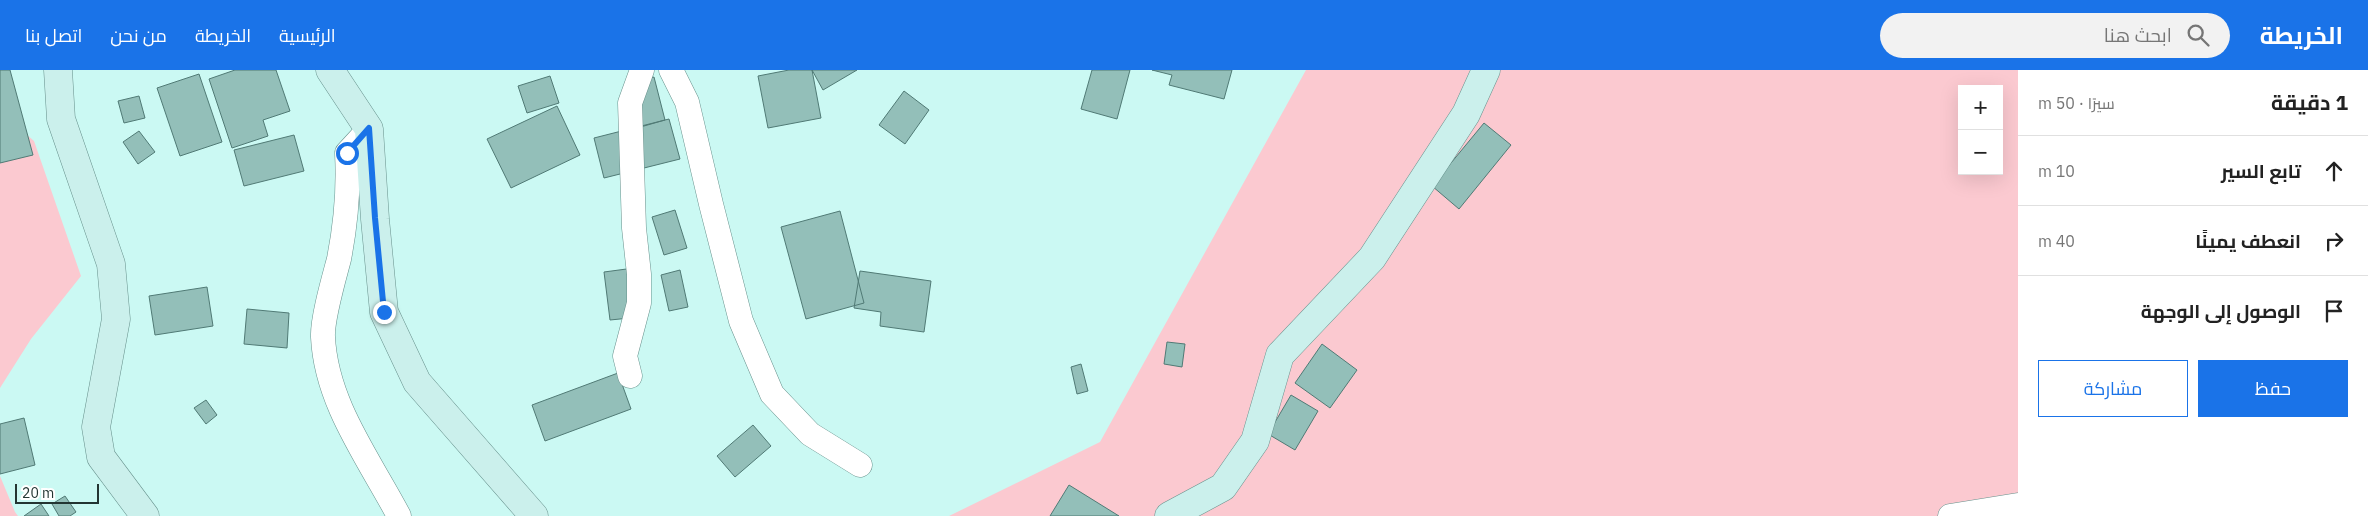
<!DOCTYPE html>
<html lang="ar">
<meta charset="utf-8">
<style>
:root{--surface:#fff;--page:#f2f2f2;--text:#222;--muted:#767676;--line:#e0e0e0;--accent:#1a73e8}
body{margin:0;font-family:"IBM Plex Sans",Cairo,sans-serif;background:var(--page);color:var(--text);direction:rtl}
.controls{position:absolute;right:15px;top:15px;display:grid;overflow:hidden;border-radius:0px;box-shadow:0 5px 20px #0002}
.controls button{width:45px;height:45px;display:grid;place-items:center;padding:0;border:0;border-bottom:1px solid var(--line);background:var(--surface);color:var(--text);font:25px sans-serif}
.scale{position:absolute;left:15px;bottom:12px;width:84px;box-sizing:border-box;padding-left:5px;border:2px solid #233532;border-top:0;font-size:14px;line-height:18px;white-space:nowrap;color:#233532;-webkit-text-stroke:4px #fff;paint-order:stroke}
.stop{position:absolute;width:15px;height:15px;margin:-11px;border:4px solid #1a73e8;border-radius:50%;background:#fff}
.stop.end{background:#1a73e8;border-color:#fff;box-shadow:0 1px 5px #0008}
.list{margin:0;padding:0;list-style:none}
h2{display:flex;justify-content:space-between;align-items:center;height:65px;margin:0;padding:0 20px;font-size:21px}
h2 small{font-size:16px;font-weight:400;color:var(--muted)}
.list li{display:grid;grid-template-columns:32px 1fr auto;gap:15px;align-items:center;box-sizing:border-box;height:70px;padding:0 20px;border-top:1px solid var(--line)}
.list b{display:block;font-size:19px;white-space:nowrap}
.list em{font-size:16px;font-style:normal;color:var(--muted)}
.actions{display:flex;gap:10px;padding:15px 20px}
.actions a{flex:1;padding:11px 0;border:1px solid var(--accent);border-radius:0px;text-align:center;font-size:18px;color:var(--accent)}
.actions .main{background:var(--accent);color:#fff}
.icon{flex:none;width:28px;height:28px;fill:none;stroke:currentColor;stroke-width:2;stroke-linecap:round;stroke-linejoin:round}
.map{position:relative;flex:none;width:2018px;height:446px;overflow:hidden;direction:ltr}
header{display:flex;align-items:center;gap:30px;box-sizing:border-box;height:70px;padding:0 25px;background:var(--accent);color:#fff}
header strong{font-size:24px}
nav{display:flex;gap:28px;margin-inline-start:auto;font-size:18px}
.search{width:350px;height:45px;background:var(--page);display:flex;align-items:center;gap:12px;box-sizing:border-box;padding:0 18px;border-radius:28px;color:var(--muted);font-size:19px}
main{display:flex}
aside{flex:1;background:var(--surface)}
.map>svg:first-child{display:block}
</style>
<header>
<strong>الخريطة</strong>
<div class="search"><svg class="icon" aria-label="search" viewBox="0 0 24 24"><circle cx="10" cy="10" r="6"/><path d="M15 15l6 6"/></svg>ابحث هنا</div>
<nav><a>الرئيسية</a><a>الخريطة</a><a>من نحن</a><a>اتصل بنا</a></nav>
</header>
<main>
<aside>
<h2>1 دقيقة<small>سيرًا · 50 m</small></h2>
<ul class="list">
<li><svg class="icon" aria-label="ahead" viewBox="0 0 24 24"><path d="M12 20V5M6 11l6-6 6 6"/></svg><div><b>تابع السير</b></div><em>10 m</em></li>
<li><svg class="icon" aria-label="right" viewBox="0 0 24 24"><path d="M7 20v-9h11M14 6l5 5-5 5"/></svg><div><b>انعطف يمينًا</b></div><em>40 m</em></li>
<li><svg class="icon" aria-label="arrive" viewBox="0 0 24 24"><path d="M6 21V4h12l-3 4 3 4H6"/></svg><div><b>الوصول إلى الوجهة</b></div></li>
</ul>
<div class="actions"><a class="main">حفظ</a><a>مشاركة</a></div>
</aside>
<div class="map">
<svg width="2018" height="446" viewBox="0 0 2018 446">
<rect width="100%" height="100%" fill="#cbf9f3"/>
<!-- green -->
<path fill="#fbc9d0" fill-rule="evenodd" d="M1306 0H2018V446H949L1100 372ZM1962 19H1999V101H1962Z
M0 41 34 71 81 206 31 269 0 318Z
M0 406 15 442 18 446H0Z"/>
<!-- building -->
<path fill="#93bfb9" stroke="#507a75" d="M0 0H10L33 85 0 93Z
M235 0H276L290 41 263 50 268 66 232 78 209 9Z
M789 0H812L821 48 768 58 758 6Z
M812 0H857L823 20Z
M1092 0H1130L1117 49 1081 39Z
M1152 0H1232L1224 29 1169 15 1172 5Z
M199 4 222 72 180 86 157 18Z
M550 6 559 33 527 43 518 16Z
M654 7 665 50 630 60 635 12Z
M904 21 929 40 905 74 879 55Z
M139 26 145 48 124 53 118 31Z
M557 36 580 85 511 118 487 69Z
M669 49 680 89 604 108 594 68Z
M1484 53 1511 75 1459 139 1432 116Z
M139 61 155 82 138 94 123 72Z
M294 65 304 101 244 116 234 80Z
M675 140 687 178 664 185 652 147Z
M840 141 864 233 806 249 781 157Z
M634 198 640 247 610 250 604 202Z
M680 200 688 237 669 241 661 205Z
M860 201 931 211 924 262 880 256 881 242 854 238Z
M207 217 213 256 155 265 149 226Z
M247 239 289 243 287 278 244 274Z
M1167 272 1185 274 1182 297 1164 294Z
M1322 274 1357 300 1330 338 1295 313Z
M1081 294 1088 321 1077 324 1071 297Z
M618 303 631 339 545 371 532 335Z
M1291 325 1318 341 1295 380 1268 364Z
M206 330 217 345 206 354 194 338Z
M24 348 35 395 0 404V354Z
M753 355 771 376 735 407 717 386Z
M1069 415 1119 446H1050Z
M65 426 76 442 70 446H59L52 434Z
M41 434 49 446H24Z"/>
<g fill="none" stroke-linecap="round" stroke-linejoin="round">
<defs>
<path id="street" d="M671 0 687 32 711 134 741 251 772 324 810 364 860 395
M369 59 347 83C349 119 346 153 339 189 334 208 322 249 323 267 326 333 369 389 399 446
M630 306 625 286 639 233V204L634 158 630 33 642 0
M1950 446 2018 435"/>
<path id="secondary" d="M58 0 61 49 111 194 116 249 96 357 101 387 145 446
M330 0 369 59 375 149 384 242 417 312 534 446
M1169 446 1223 417 1255 371 1280 285 1372 188 1466 44 1486 0"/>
</defs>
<!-- street casing -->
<use href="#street" stroke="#67918c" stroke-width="25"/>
<!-- secondary casing -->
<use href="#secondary" stroke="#67918c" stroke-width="29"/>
<!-- street -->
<use href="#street" stroke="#fff" stroke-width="24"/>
<!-- secondary -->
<use href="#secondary" stroke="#cbf0ec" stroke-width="28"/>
</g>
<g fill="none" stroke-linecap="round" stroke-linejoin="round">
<!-- route -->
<path stroke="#1a73e8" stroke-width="6" d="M347 83 369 58 375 148 384 242"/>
</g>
</svg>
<div class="controls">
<button>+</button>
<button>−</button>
</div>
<div class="scale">20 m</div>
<div class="stop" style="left:347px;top:83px"></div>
<div class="stop end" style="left:384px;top:242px"></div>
</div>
</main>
